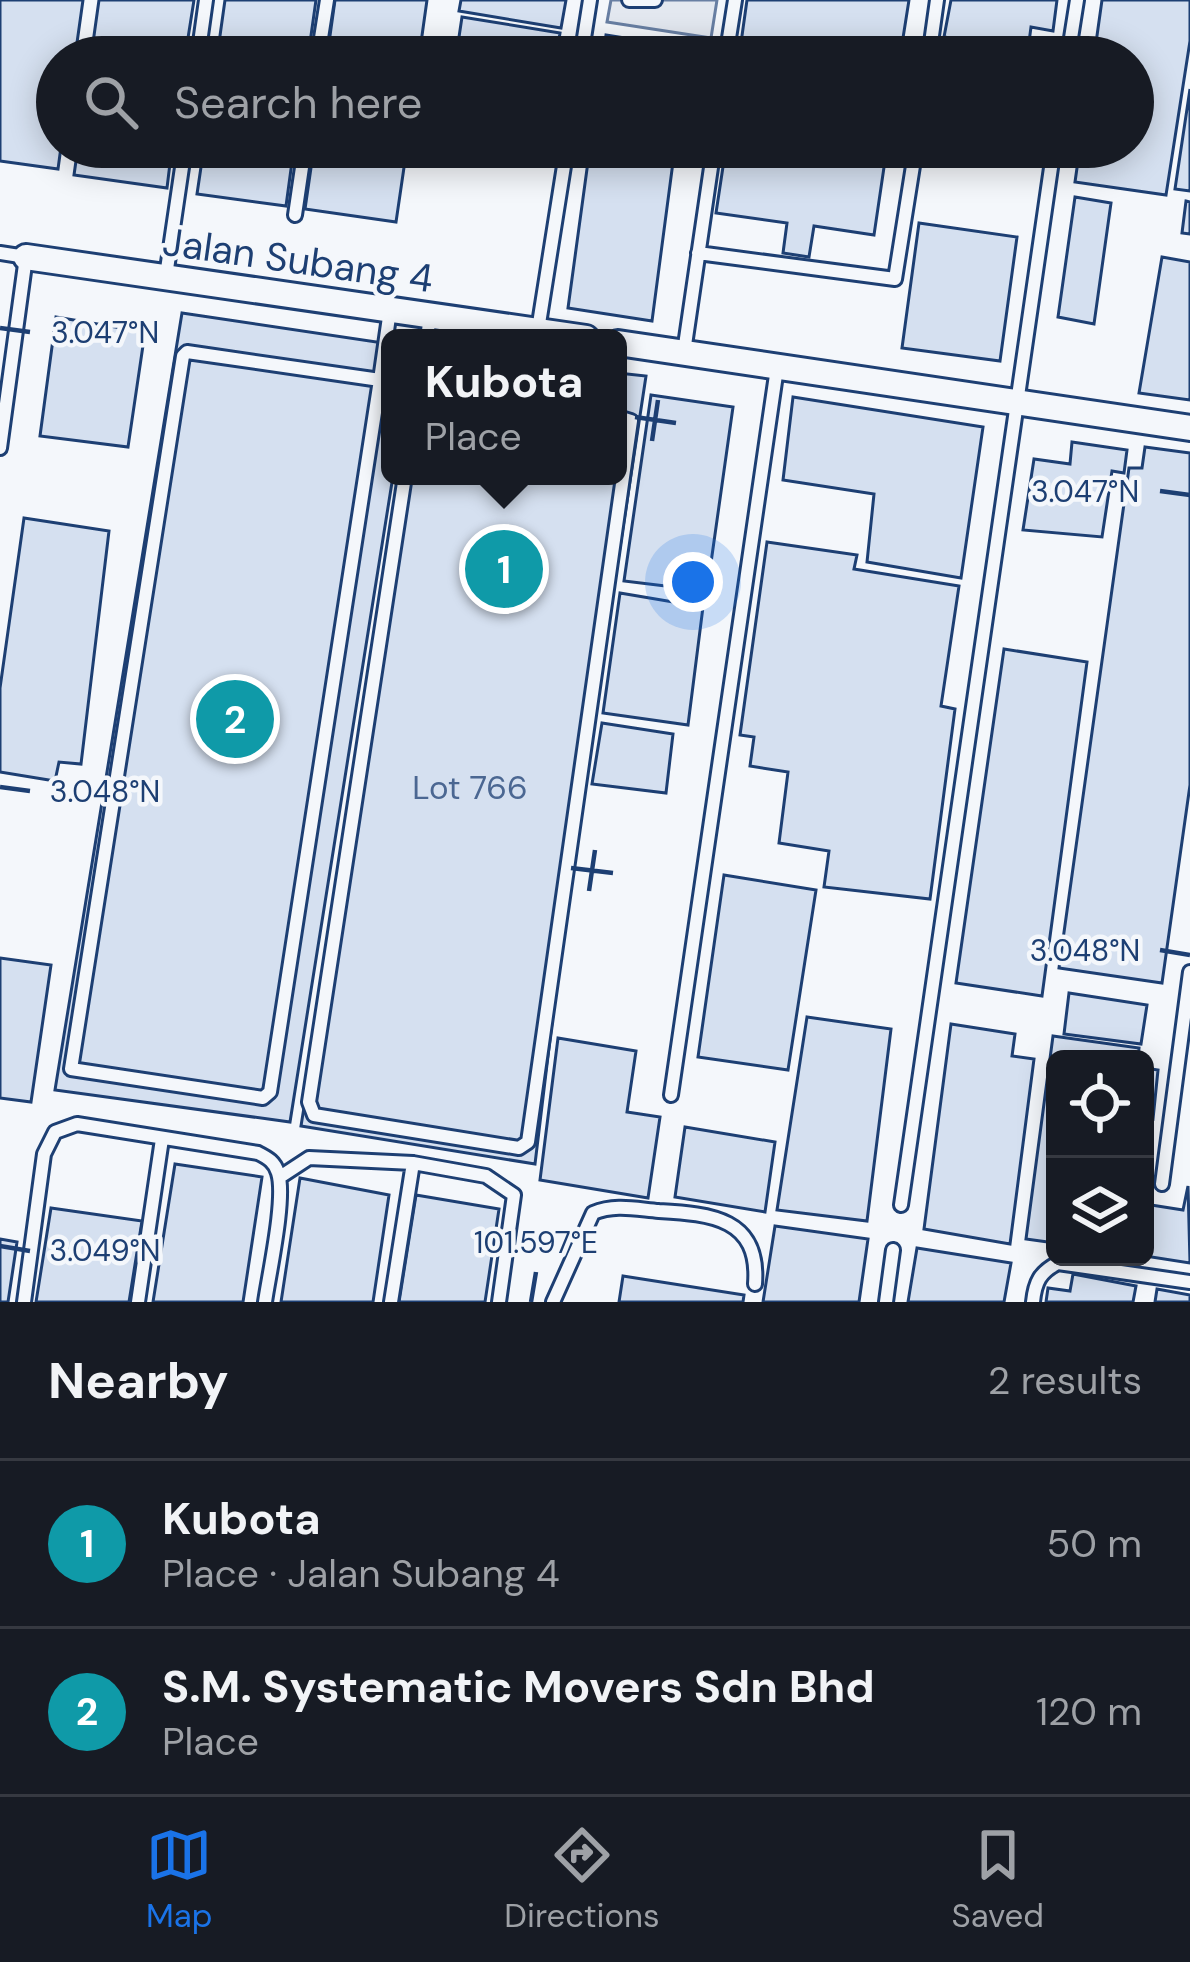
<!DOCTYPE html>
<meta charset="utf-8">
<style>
:root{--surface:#171b24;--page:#242831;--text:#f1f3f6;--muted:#9ea1a6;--line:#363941;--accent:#1a73e8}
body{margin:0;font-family:"DM Sans",sans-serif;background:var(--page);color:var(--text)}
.controls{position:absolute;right:36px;bottom:36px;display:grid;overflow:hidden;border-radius:18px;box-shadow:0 6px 30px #0003}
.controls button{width:108px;height:108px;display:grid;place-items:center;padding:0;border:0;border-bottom:3px solid var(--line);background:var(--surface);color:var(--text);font:60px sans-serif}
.you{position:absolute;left:693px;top:582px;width:42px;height:42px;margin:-30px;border:9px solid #fff;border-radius:50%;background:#1a73e8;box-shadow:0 0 0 18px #1a73e833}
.badge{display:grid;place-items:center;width:78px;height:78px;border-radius:50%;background:var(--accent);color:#fff;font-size:39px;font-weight:700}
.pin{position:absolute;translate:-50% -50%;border:6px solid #fff;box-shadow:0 3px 12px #0006}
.popup{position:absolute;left:381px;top:329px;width:246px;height:156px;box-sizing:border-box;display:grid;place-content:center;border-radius:18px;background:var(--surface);filter:drop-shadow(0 3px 9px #0005);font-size:39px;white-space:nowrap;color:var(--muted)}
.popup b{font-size:45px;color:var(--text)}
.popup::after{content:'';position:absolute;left:50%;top:100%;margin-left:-24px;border:24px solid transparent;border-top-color:var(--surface)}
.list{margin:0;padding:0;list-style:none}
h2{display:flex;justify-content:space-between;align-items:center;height:156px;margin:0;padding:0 48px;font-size:51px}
h2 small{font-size:39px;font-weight:400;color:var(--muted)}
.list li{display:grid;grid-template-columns:78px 1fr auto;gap:36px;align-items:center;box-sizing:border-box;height:168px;padding:0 48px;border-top:3px solid var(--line)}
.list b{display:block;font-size:45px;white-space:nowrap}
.list p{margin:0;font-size:39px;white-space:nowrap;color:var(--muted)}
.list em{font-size:39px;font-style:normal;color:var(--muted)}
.icon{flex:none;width:66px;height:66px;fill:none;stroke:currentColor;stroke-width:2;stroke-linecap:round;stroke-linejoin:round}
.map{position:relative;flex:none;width:1190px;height:1302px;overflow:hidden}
.search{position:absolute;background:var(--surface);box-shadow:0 6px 30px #0003;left:36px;right:36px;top:36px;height:132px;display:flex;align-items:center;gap:30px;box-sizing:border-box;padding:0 42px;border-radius:66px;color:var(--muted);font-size:45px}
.sheet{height:492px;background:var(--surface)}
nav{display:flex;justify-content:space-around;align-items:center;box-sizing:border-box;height:168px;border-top:3px solid var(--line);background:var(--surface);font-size:33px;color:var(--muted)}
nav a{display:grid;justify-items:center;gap:6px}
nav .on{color:var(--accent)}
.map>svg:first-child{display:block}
</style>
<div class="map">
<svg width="1190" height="1302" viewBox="0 0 1190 1302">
<rect width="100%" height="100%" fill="#f4f7fb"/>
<!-- parking -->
<path fill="#e3e8f0" stroke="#687fa3" stroke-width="3" d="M611 0H717L711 38 607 22Z"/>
<!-- building -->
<path fill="#d5e0f0" stroke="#1d3f73" stroke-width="3" d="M0 0H83L75 57H57V147H61L58 169 0 161Z
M99 0H194L185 57H91Z
M225 0H316L308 57H217Z
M335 0H427L419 57H327Z
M461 0H566L561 28 459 11Z
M747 0H909L900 57H739Z
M951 0H1057L1053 31 1031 27 1027 57H955L958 39 944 37Z
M1102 0H1190V41L1166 195 1075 182 1080 147H1133V57H1094Z
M462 17 560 33 556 57H456Z
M606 35 688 48 687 57H603Z
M1190 89V191L1175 189Z
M78 147H172L167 188 74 175Z
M204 147H294L286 206 197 194Z
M314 147H407L396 222 305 209Z
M486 147H542L540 156Z
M590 147H675L652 321 568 308Z
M726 147H887L874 235 814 226 809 257 783 253 787 223 716 213Z
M1075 197 1111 203 1094 324 1058 317Z
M1186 201 1190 202V234L1182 233Z
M919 223 1017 237 1000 361 902 348Z
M1162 257 1190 262V400L1139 393Z
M182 313 390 344V476H393L290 1122 55 1090Z
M56 317 145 332 128 447 40 436Z
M618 373 646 376 568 890 535 1164 301 1126 406 476H618Z
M651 395 733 407 707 591 624 581Z
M793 397 983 427 961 578 867 562 874 494 783 480Z
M1072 442 1127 450 1124 473 1112 471 1102 537 1023 530 1034 459 1070 464Z
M1145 447 1190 453V785L1162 983 1059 968 1129 468H1142Z
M24 518 109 531 81 764 59 762 55 781 0 772V688Z
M767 542 857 555 854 569 959 586 941 706 955 709 930 899 824 887 829 851 779 843 788 772 750 766 754 737 740 735Z
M620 593 703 607 688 725 603 713Z
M1004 649 1087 662 1042 996 956 983Z
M602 723 673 734 666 793 592 784Z
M724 875 816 890 788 1070 698 1057Z
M0 958 51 965 31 1102 0 1098Z
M1069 993 1147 1005 1141 1044 1064 1034Z
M807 1017 891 1029 867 1221 777 1210Z
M951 1024 1015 1034 1012 1056 1034 1059 1010 1244 924 1229Z
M1053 1036 1139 1048 1138 1059H1055V1243L1026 1239Z
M558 1038 636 1051 627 1112 660 1117 648 1198 540 1180Z
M1145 1068 1158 1070 1153 1119 1145 1117Z
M685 1127 775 1142 765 1212 675 1197Z
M175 1164 262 1177 243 1302H153Z
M300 1178 389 1195 373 1302H281Z
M1188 1186 1190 1263 1145 1256V1204L1183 1210Z
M416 1195 499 1209 485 1302H399Z
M51 1208 142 1221 129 1302H36Z
M775 1226 868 1239 859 1302H763Z
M0 1239 17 1242 8 1302H0Z
M917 1248 1011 1263 1004 1302H908Z
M1073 1274 1136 1286 1133 1302H1046L1048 1288 1070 1291Z
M623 1276 744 1295 743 1302H619Z
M1157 1289 1190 1295V1302H1155Z"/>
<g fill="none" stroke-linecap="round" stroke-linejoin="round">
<defs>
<path id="lane" d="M629 0H655
M198 57 206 0
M318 57 327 0
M581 57 590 0
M726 57 735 0
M929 57 937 0
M1068 57 1077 0
M295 215 305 147
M0 253 26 257 0 448
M698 253 895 279 916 147
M166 276 185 147
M538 330 567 147
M427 338 430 316
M684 352 714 147
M380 380 187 352 183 356 71 1069 263 1098 270 1092 380 380 390 310
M405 476 309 1102 314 1115 519 1148 528 1142 631 421 618 417
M671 1095 777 368
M280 1177 309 1158 413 1163 486 1176 514 1195 499 1302
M1162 1184 1190 972
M901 1205 1054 147
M24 1302 44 1154 55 1132 77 1124 258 1153C268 1158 275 1162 278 1173 286 1198 269 1274 265 1302
M138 1302 162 1139
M391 1302 413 1163
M553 1302 593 1213C615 1204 635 1209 659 1211 711 1214 760 1218 755 1284
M886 1302 893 1250
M1033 1302C1035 1282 1040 1272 1058 1263L1190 1282"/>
<path id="street" d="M26 257 586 338
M618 343 1190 428"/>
</defs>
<!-- lane casing -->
<use href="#lane" stroke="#1d3f73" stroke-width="18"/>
<!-- street casing -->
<use href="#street" stroke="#1d3f73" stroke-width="30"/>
<!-- lane -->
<use href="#lane" stroke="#f4f7fb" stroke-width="12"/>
<!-- street -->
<use href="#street" stroke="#f4f7fb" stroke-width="24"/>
</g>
<!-- ticks -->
<path fill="none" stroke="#1d3f73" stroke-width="4.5" d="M0 328 30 332M635 417 676 423M652 441 658 400M1160 491 1190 495M0 787 30 791M571 868 613 873M589 891 595 850M1160 950 1190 955M0 1246 30 1251M531 1302 536 1272"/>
<g text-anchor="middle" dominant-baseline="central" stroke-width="9" stroke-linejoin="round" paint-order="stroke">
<!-- number labels -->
<g font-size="33" fill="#4b6792">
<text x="470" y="787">Lot 766</text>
</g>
<!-- street labels -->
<g font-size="39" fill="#1d3f73" stroke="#f4f7fb">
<text transform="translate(298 260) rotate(8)">Jalan Subang 4</text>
</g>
</g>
<g font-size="30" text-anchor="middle" fill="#1d3f73" stroke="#f4f7fb" stroke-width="9" stroke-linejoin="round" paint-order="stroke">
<text x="105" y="343">3.047°N</text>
<text x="1085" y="502">3.047°N</text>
<text x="105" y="802">3.048°N</text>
<text x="1085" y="961">3.048°N</text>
<text x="536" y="1253">101.597°E</text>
<text x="105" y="1261">3.049°N</text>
</g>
</svg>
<div class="controls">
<button><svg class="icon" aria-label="locate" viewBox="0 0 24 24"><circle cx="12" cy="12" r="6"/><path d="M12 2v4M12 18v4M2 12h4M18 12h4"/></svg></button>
<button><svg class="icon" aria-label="layers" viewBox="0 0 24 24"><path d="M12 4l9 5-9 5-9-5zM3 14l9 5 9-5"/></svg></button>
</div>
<div class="you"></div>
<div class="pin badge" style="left:504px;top:569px;background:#0f9aa8">1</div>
<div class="popup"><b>Kubota</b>Place</div>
<div class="pin badge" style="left:235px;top:719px;background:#0f9aa8">2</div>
<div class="search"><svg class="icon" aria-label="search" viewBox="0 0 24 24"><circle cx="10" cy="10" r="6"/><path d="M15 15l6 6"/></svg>Search here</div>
</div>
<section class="sheet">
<h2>Nearby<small>2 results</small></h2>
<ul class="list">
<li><span class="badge" style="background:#0f9aa8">1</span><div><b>Kubota</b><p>Place · Jalan Subang 4</p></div><em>50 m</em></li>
<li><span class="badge" style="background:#0f9aa8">2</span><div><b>S.M. Systematic Movers Sdn Bhd</b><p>Place</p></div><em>120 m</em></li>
</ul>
</section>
<nav>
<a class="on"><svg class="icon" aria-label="map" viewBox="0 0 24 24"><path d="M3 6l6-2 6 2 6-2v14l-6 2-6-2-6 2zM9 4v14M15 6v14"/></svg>Map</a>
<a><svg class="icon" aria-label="directions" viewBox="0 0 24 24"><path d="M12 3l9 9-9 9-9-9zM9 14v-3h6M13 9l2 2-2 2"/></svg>Directions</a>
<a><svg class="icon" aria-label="saved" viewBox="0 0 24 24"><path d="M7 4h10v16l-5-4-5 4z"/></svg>Saved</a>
</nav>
